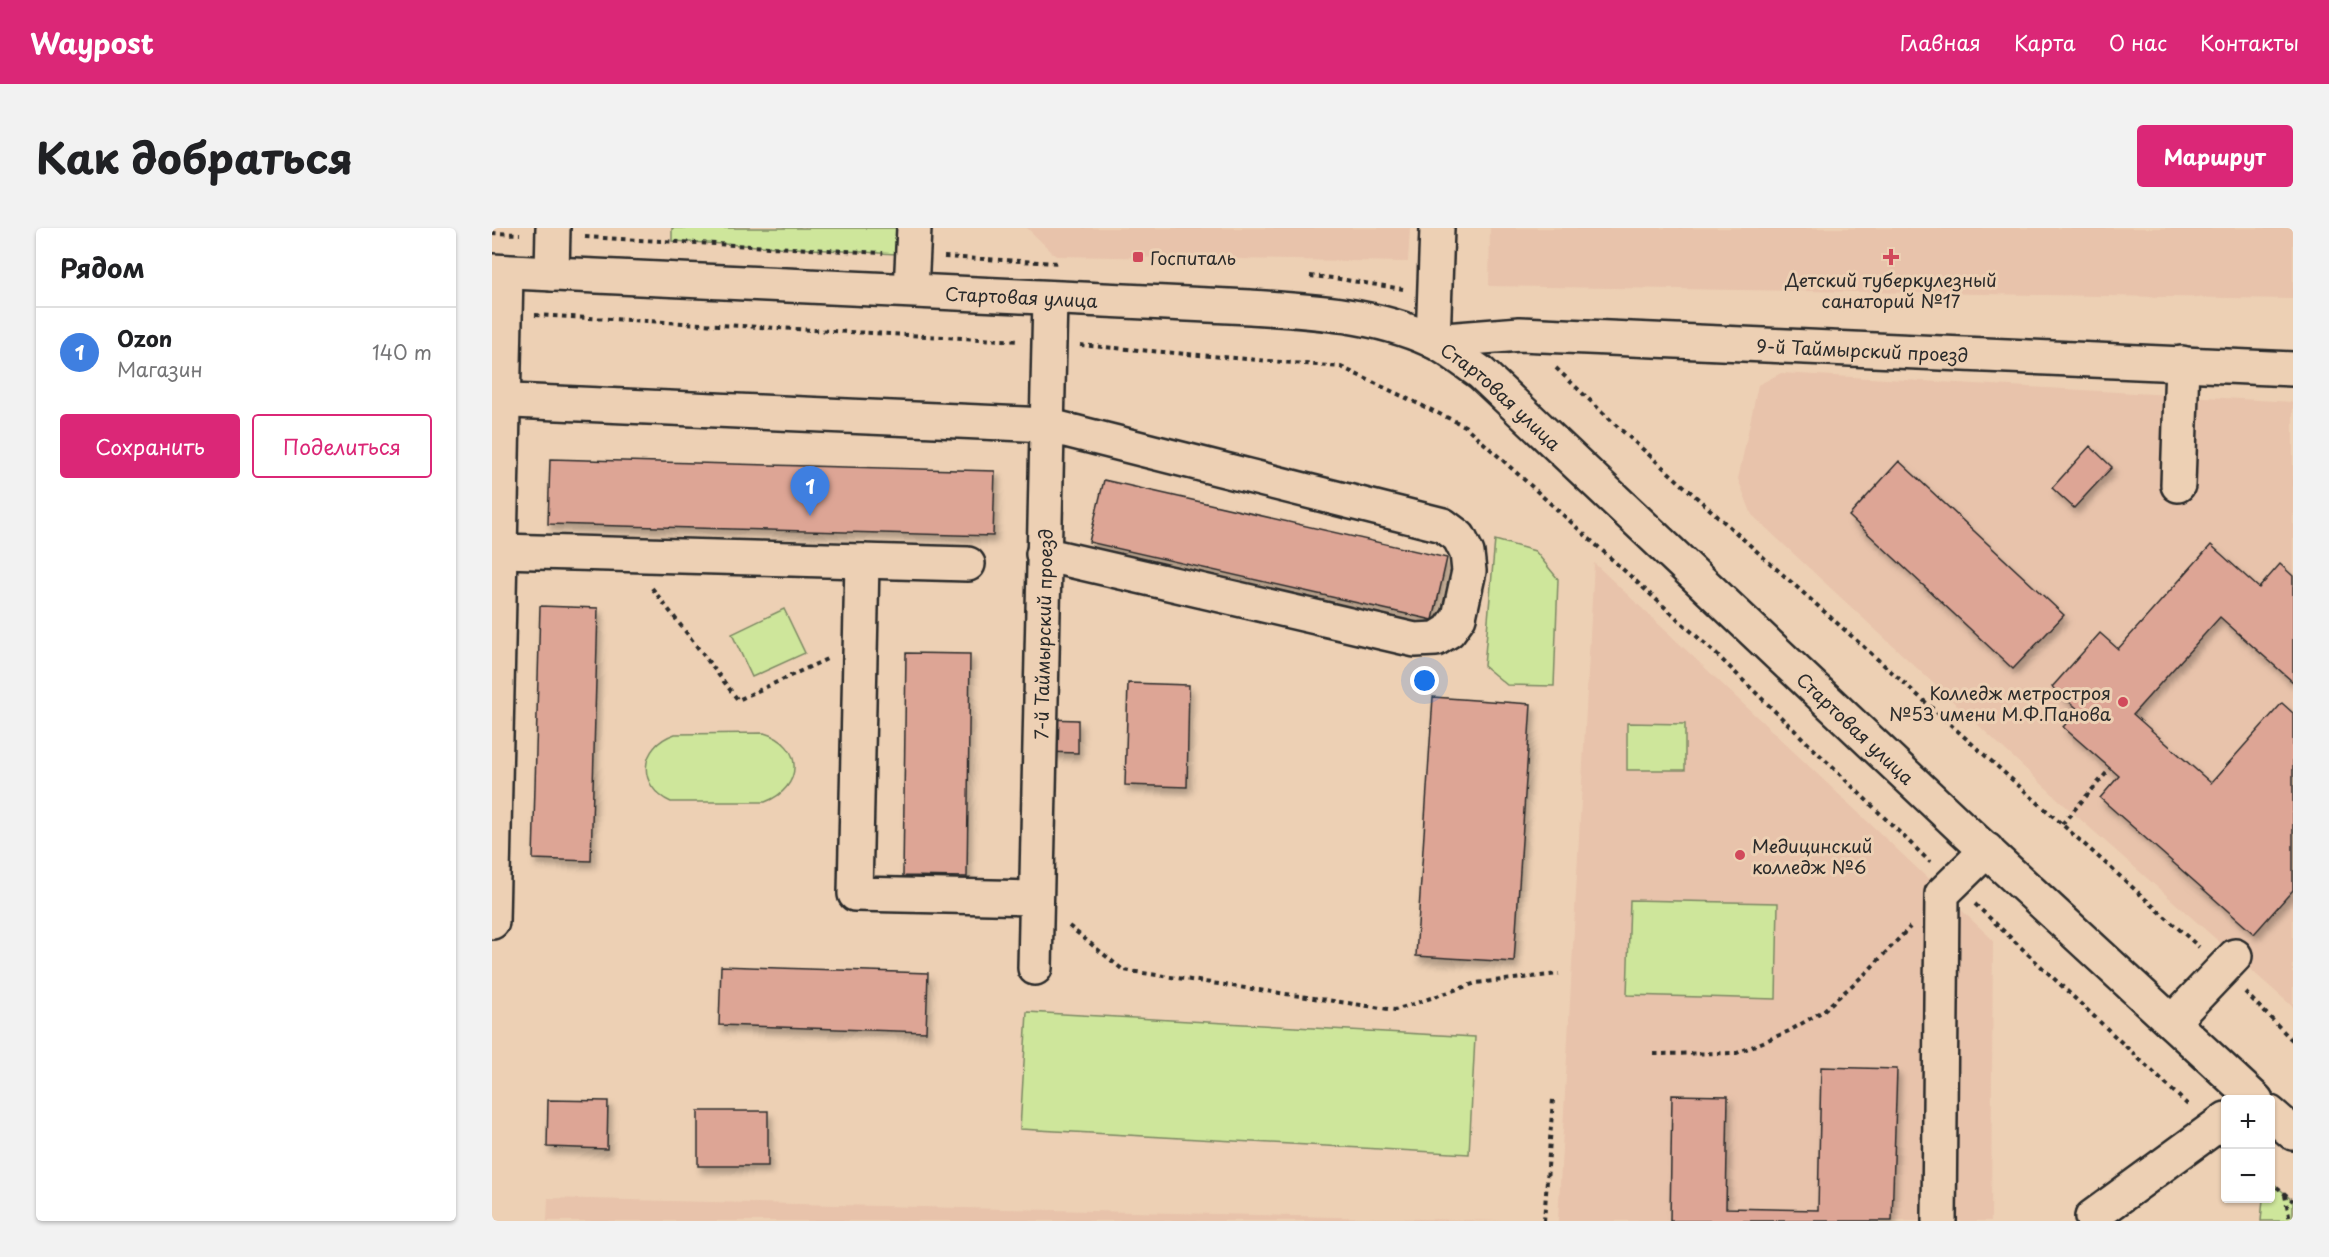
<!DOCTYPE html>
<html lang="ru">
<meta charset="utf-8">
<style>
:root{--surface:#fff;--page:#f2f2f2;--text:#202124;--muted:#757577;--line:#e0e0e0;--accent:#db2777}
body{margin:0;font-family:"Playpen Sans",sans-serif;background:var(--page);color:var(--text)}
.controls{position:absolute;right:18px;bottom:18px;display:grid;overflow:hidden;border-radius:6px;box-shadow:0 2px 4px #0004}
.controls button{width:54px;height:54px;display:grid;place-items:center;padding:0;border:0;border-bottom:2px solid var(--line);background:var(--surface);color:var(--text);font:30px sans-serif}
.you{position:absolute;left:933px;top:453px;width:21px;height:21px;margin:-15px;border:4px solid #fff;border-radius:50%;background:#1a73e8;box-shadow:0 0 0 9px #1a73e833}
.badge{display:grid;place-items:center;width:39px;height:39px;border-radius:50%;background:var(--accent);color:#fff;font-size:20px;font-weight:700}
.pin{position:absolute;translate:-50% -50px;filter:drop-shadow(0 2px 3px #0008)}
.pin::after{content:'';position:absolute;top:32px;width:21px;height:18px;background:inherit;clip-path:polygon(0 0,100% 0,50% 100%)}
.list{margin:0;padding:0;list-style:none}
h2{display:flex;justify-content:space-between;align-items:center;height:78px;margin:0;padding:0 24px;font-size:26px}
h2 small{font-size:20px;font-weight:400;color:var(--muted)}
.list li{display:grid;grid-template-columns:39px 1fr auto;gap:18px;align-items:center;box-sizing:border-box;height:90px;padding:0 24px;border-top:2px solid var(--line)}
.list b{display:block;font-size:22px;white-space:nowrap}
.list p{margin:0;font-size:20px;white-space:nowrap;color:var(--muted)}
.list em{font-size:20px;font-style:normal;color:var(--muted)}
.actions{display:flex;gap:12px;padding:18px 24px}
.actions a{flex:1;padding:14px 0;border:2px solid var(--accent);border-radius:6px;text-align:center;font-size:21px;color:var(--accent)}
.actions .main{background:var(--accent);color:#fff}
.map{position:relative;flex:none;width:1801px;height:993px;overflow:hidden;border-radius:6px}
header{display:flex;align-items:center;gap:36px;box-sizing:border-box;height:84px;padding:0 30px;background:var(--accent);color:#fff}
header strong{font-size:28px}
nav{display:flex;gap:33px;margin-inline-start:auto;font-size:21px}
.intro{display:flex;align-items:center;justify-content:space-between;box-sizing:border-box;height:144px;padding:0 36px}
h1{margin:0;font-size:42px}
.button{padding:15px 27px;border-radius:6px;background:var(--accent);color:#fff;font-size:21px;font-weight:700}
main{display:flex;gap:36px;padding:0 36px}
aside{flex:1;background:var(--surface);border-radius:6px;box-shadow:0 2px 4px #0004}
.map>svg:first-child{display:block}
</style>
<header>
<strong>Waypost</strong>
<nav><a>Главная</a><a>Карта</a><a>О нас</a><a>Контакты</a></nav>
</header>
<div class="intro"><h1>Как добраться</h1><a class="button">Маршрут</a></div>
<main>
<aside>
<h2>Рядом<small></small></h2>
<ul class="list">
<li><span class="badge" style="background:#3f7fe0">1</span><div><b>Ozon</b><p>Магазин</p></div><em>140 m</em></li>
</ul>
<div class="actions"><a class="main">Сохранить</a><a>Поделиться</a></div>
</aside>
<div class="map">
<svg width="1801" height="993" viewBox="0 0 1801 993">
<defs>
<filter id="shadow"><feDropShadow dx="3.5" dy="6" stdDeviation="3" flood-color="#0004"/></filter>
</defs>
<rect width="100%" height="100%" fill="#edd0b4"/>
<filter id="ink" filterUnits="userSpaceOnUse"><feTurbulence type="fractalNoise" baseFrequency=".0167" numOctaves="2"/><feDisplacementMap in="SourceGraphic" scale="12" xChannelSelector="R" yChannelSelector="G"/><feConvolveMatrix kernelMatrix="1 2 1 2 8 2 1 2 1" color-interpolation-filters="sRGB"/></filter>
<g filter="url(#ink)">
<!-- built -->
<path fill="#e8c3ab" d="M535 0H918L916 34 564 28Z
M998 0H1801V71L997 58Z
M1289 145 1801 174V779L1580 584 1260 287 1246 251 1266 157Z
M1102 335 1501 712 1499 993H1066Z
M56 970 1010 993H55Z"/>
<!-- green -->
<path fill="#cee69b" stroke="#7c8863" stroke-width="1.5" d="M180 0H405L404 26 180 13Z
M1003 312 1043 323 1066 351 1062 458 1015 457 992 438Z
M292 381 313 425 260 449 240 406Z
M1135 495 1193 496V542H1135Z
M272 505C313 517 311 560 273 574H179C144 558 147 518 183 506Z
M1138 672 1286 675 1284 771 1135 767Z
M535 784 983 809 977 926 528 901Z
M1779 953 1801 973V993H1769L1771 971 1778 970Z"/>
<!-- building -->
<path fill="#dda595" stroke="#2b2b2b" stroke-width="1.5" filter="url(#shadow)" d="M1598 218 1620 239 1582 280 1560 260Z
M58 231 503 243 501 308 56 296Z
M1407 233 1572 387 1521 441 1357 288Z
M612 252 955 330 941 392 597 314Z
M1719 317 1767 360 1788 336 1801 348V454L1728 389 1641 486 1719 555 1790 475 1801 485V662L1762 706 1608 570 1627 548 1571 499 1587 482 1560 459 1608 405 1626 421Z
M48 378 106 380 99 633 41 631Z
M414 425 478 426 475 649 411 648Z
M636 455 697 457 695 559 633 557Z
M941 469 1039 476 1022 734 924 728Z
M555 491 586 492V525L555 524Z
M229 738 436 745 434 804 227 797Z
M1329 839 1405 841 1400 993H1178L1180 867 1236 868 1234 980 1326 982Z
M56 872 116 873 115 921 55 919Z
M206 883H276V938H206Z"/>
<g fill="none" stroke-linecap="round" stroke-linejoin="round">
<defs>
<g id="minor">
<path id="s1" d="M945 0 941 113 1028 106 1801 141"/>
<path id="s2" d="M0 43 758 79C820 83 882 86 939 112 956 120 973 134 989 145L1472 602 1764 872"/>
<path d="M60 46 61 0"/>
<path d="M419 62 422 0"/>
<path d="M0 172 554 197 951 297 967 309 975 325 977 343 967 389 957 403 944 411 923 412 551 326"/>
<path d="M1686 257 1690 135"/>
<path d="M9 323 476 336"/>
<path d="M370 333 363 666 544 670"/>
<path d="M0 694 14 44"/>
<path id="s3" d="M543 740 558 70"/>
<path d="M1680 794 1743 728"/>
<path d="M1778 885 1801 905"/>
<path d="M1600 989 1734 891"/>
<path d="M1447 993 1450 666 1495 622"/>
</g>
</defs>
<!-- minor casing -->
<use href="#minor" stroke="#2b2b2b" stroke-width="38"/>
<!-- path -->
<path stroke="#2b2b2b" stroke-width="4" stroke-dasharray="4.5 4.5" stroke-linecap="butt" d="M0 5 28 6
M93 9 391 25
M452 29 567 35
M818 48 841 50 911 61
M43 87 527 113
M588 117 849 139 973 198 1222 424 1438 634
M1064 140 1127 200 1707 719
M160 360 246 472 337 430
M1570 596 1618 541
M1483 676 1698 879
M577 698 631 742 903 782 984 755 1067 746
M1753 764 1801 813
M1162 826 1245 825 1297 803 1331 783 1375 744 1418 699
M1778 953 1801 973
M1793 967 1798 993
M1052 993 1061 871"/>
<!-- minor -->
<use href="#minor" stroke="#edd0b4" stroke-width="33"/>
</g>
</g>
<!-- markers -->
<g fill="#d1495b" stroke="#edd0b4" stroke-width="2">
<rect x="640" y="23" width="12" height="12" rx="3"/>
<path d="M1396 20h6v6h6v6h-6v6h-6v-6h-6v-6h6z"/>
<circle cx="1631" cy="474" r="6"/>
<circle cx="1248" cy="627" r="6"/>
</g>
<g text-anchor="middle" dominant-baseline="central" stroke-width="6" stroke-linejoin="round" paint-order="stroke">
<!-- poi labels -->
<g font-size="18" fill="#2b2b2b" stroke="#edd0b4" text-anchor="start">
<text x="658" y="29">Госпиталь</text>
<text x="1399" y="51" text-anchor="middle">Детский туберкулезный<tspan x="1399" dy="21">санаторий №17</tspan></text>
<text x="1619" y="464" text-anchor="end">Колледж метростроя<tspan x="1619" dy="21">№53 имени М.Ф.Панова</tspan></text>
<text x="1260" y="617">Медицинский<tspan x="1260" dy="21">колледж №6</tspan></text>
</g>
<!-- street labels -->
<g font-size="18" fill="#2b2b2b" stroke="#edd0b4">
<text stroke="none"><textPath href="#s2" startOffset="530">Стартовая улица</textPath></text>
<text stroke="none"><textPath href="#s1" startOffset="543">9-й Таймырский проезд</textPath></text>
<text stroke="none"><textPath href="#s2" startOffset="1034">Стартовая улица</textPath></text>
<text stroke="none"><textPath href="#s3" startOffset="334">7-й Таймырский проезд</textPath></text>
<text stroke="none"><textPath href="#s2" startOffset="1520">Стартовая улица</textPath></text>
</g>
</g>
</svg>
<div class="controls">
<button>+</button>
<button>−</button>
</div>
<div class="you"></div>
<div class="pin badge" style="left:318px;top:288px;background:#3f7fe0">1</div>
</div>
</main>
